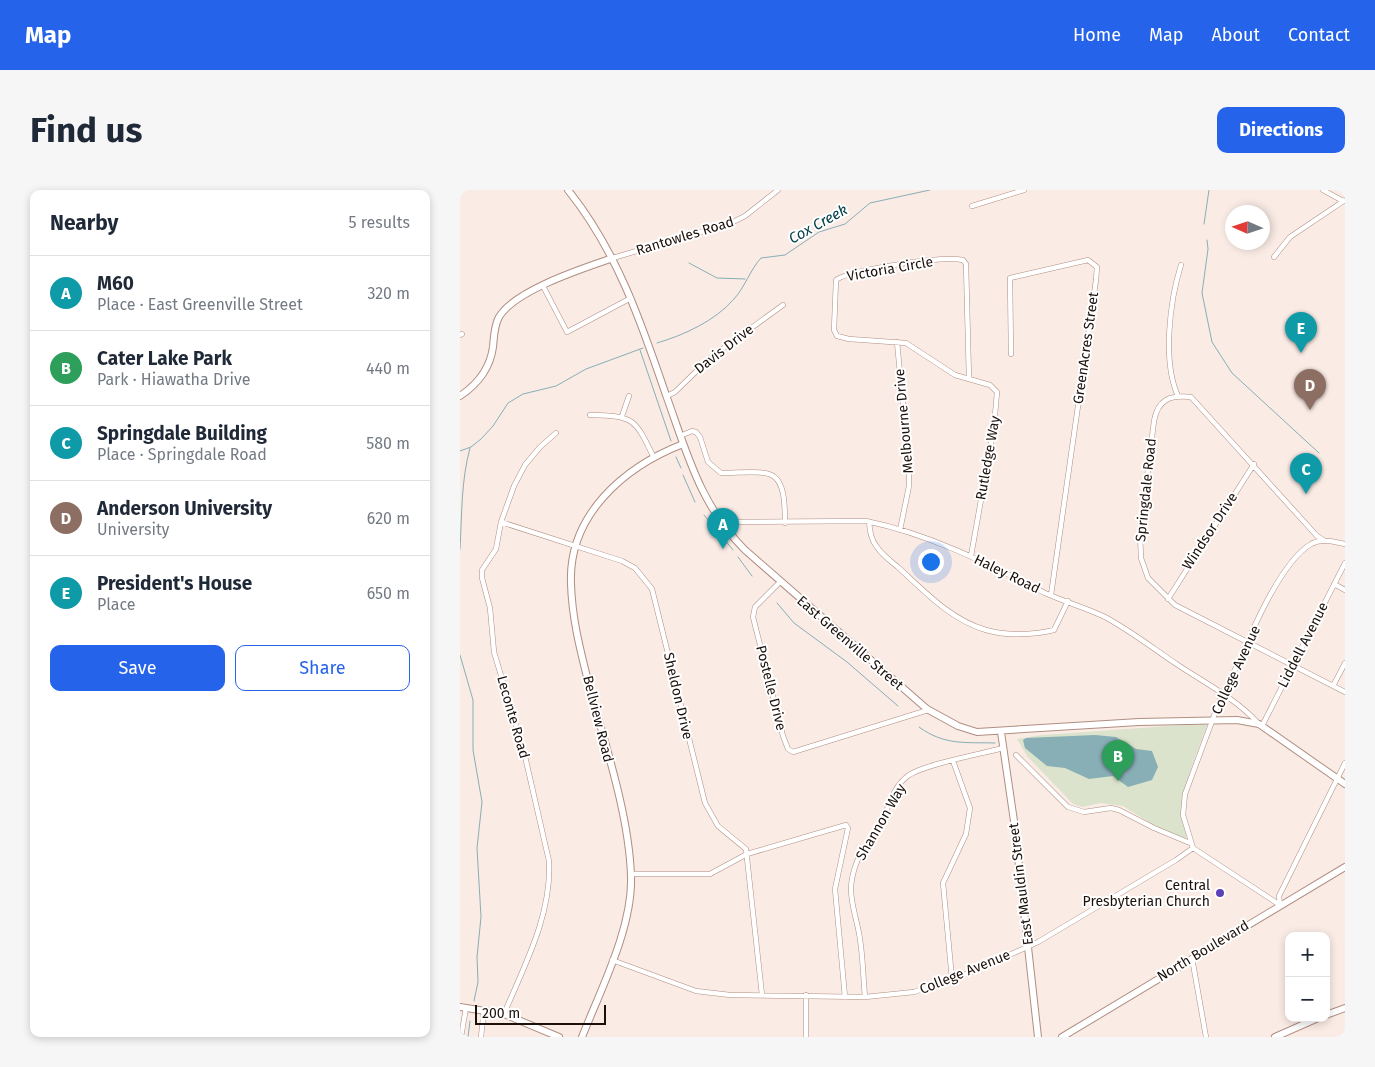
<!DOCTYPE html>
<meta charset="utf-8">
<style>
:root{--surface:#fff;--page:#f6f6f7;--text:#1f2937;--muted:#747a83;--line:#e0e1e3;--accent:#2563eb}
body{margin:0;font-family:"Fira Sans",sans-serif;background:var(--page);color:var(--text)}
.controls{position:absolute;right:15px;bottom:15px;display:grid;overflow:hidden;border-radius:10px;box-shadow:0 2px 8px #0003}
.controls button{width:45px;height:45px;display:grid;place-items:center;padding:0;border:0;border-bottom:1px solid var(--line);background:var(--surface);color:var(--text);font:25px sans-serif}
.compass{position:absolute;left:765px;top:15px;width:45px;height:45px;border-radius:50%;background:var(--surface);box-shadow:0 2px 8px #0003;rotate:273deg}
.scale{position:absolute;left:15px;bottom:12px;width:131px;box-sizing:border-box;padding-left:5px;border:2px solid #1c100b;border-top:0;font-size:14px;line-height:18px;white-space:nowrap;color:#1c100b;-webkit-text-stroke:4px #fff;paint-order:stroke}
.you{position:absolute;left:470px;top:371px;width:18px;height:18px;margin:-12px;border:4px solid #fff;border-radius:50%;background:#1a73e8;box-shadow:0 0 0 8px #1a73e833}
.badge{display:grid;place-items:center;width:32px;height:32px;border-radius:50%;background:var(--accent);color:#fff;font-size:16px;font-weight:700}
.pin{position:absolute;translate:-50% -41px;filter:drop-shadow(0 1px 2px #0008)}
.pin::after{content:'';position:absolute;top:26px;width:18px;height:15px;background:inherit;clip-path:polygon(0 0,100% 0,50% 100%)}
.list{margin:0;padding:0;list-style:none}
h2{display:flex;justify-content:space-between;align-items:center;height:65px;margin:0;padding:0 20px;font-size:21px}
h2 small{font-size:16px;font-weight:400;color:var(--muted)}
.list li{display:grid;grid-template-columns:32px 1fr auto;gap:15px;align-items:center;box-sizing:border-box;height:75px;padding:0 20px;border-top:1px solid var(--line)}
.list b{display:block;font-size:19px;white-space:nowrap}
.list p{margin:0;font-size:16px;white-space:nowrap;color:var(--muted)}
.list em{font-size:16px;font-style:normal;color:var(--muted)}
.actions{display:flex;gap:10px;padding:15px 20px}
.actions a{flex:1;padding:11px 0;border:1px solid var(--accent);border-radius:10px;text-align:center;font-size:18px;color:var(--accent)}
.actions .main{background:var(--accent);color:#fff}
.map{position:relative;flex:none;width:885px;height:847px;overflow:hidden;border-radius:10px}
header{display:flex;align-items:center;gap:30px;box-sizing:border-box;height:70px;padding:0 25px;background:var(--accent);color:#fff}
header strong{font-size:24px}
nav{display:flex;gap:28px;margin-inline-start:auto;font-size:18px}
.intro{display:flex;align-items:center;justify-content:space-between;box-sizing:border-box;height:120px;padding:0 30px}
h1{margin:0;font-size:35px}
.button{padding:12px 22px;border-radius:10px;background:var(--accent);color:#fff;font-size:18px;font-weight:700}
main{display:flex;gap:30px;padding:0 30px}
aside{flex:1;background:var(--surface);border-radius:10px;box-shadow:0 2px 8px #0003}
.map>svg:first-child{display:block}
</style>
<header>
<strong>Map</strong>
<nav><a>Home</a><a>Map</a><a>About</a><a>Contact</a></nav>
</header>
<div class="intro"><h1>Find us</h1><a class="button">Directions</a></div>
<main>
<aside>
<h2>Nearby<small>5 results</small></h2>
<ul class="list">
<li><span class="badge" style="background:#0f9aa8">A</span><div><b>M60</b><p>Place · East Greenville Street</p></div><em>320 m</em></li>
<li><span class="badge" style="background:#2e9e5b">B</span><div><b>Cater Lake Park</b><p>Park · Hiawatha Drive</p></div><em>440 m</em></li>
<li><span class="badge" style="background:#0f9aa8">C</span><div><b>Springdale Building</b><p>Place · Springdale Road</p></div><em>580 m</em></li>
<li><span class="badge" style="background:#8d6e63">D</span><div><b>Anderson University</b><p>University</p></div><em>620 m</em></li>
<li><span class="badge" style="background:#0f9aa8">E</span><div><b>President's House</b><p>Place</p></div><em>650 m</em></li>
</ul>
<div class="actions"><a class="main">Save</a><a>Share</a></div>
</aside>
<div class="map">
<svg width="885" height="847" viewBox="0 0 885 847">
<rect width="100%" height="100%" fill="#faebe5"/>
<!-- green -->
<path fill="#dce3cd" d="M723 535H747C734 572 716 606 727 646L724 649 700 639 663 616 640 613 622 617 613 614 567 566 557 549 582 545Z"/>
<!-- water -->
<path fill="#88aeb6" d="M635 545 656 547 676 559 692 561 698 577 692 590 668 597 653 586 629 589 605 578 587 576 565 558 563 550 566 548Z"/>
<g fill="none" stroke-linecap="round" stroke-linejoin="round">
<!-- stream -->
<path stroke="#88aeb6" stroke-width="1" d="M744 34 749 0
M747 50 748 59 742 103 752 152 772 183 859 263
M229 73 257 88 285 89
M197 153C224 145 255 131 274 109 285 97 290 80 301 68L325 65 359 42 385 34 410 13 470 0
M180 160 211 251
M0 261 11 257 21 249 33 236 48 213 63 204 96 196 126 179 183 158
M216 267 221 278
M223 285 235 312
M244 325 273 360
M0 359C2 324 1 291 10 258
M278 367 292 386
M317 413 334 433 387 472 438 516
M0 465 13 510V560L22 612 17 658 21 727 17 767 18 792 14 811
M459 537C485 556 506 552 535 553
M8 847 10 831"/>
<defs>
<path id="street" d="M863 0 883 11
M512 16 564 0
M814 67 830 47 885 10
M153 68 271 33 285 26 318 0
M83 96 107 142 171 108
M0 145 2 144
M437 152 449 277V296L440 340
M551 164 550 88 628 70 637 77 636 90 591 405
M509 189 506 74 503 70C483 66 392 79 376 90L374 140 377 146 389 149 446 153 495 185 530 195 537 202 534 237 511 366
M207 206 215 202 250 168 323 115
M718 206C702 171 710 110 721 75
M130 225C174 226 175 228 194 268
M162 226 169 206
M220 246 232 241 236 242 240 247 248 272 261 283C312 282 325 274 325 333
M41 332 162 371 175 378 192 399 245 613 258 636 286 659 302 805
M261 332 406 331C470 344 528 374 585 403 605 412 626 418 645 427 671 441 694 459 718 475 745 493 776 509 798 533
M409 332C410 341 411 350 417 357 422 365 432 372 439 378 465 402 491 430 526 440 546 446 574 445 594 440L608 411
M865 351 857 346 731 207C710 205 698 209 694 231L680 344 681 368 688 388 715 415 885 502
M321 391 295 417 293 427 323 546 328 559 333 562 468 520
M874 394 885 400
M708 409 794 274
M873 496 885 473
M802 536 885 373
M556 565 608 617 624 622 651 618 659 620 694 638 730 653
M733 658 723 625 725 604 761 507 766 500C783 463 816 375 851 354 862 348 874 352 885 354
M733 658 820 715
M171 684H250L287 664 386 635 388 638 375 699 385 807
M820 715 819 706 885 573
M732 768 746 847
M152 770 236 801 270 805 405 807 454 802 512 782 578 752 716 670 733 658
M492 789 483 693 506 644 510 618 493 571
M405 807C403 786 403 764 399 743 393 713 385 700 398 669 404 656 414 646 421 634 429 617 432 597 449 585 466 574 521 564 543 558
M44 824C64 776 92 725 89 671L64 562 34 462 30 418 22 388V380L36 359 41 332 54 296 65 275 80 257 96 243
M1 847 6 818
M21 847 24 820
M346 847V805"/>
<path id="secondary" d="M108 0C157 61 181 132 206 205 227 263 240 315 285 360L467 519 498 536 517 542 679 532 777 530 799 534 885 594
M0 206C18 194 30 179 33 157 34 147 34 136 39 127 55 100 124 78 153 68
M541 542 554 631 578 847
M0 817 44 824 99 847
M866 825 885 818
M122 847C141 799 173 737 171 686 169 624 144 551 128 491 120 459 112 428 111 394 108 325 164 277 223 254
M602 847 885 677
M815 847 858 828"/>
</defs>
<!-- street casing -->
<use href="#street" stroke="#b08e80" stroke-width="5.5"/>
<!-- secondary casing -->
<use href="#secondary" stroke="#b08e80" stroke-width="8"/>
<!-- street -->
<use href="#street" stroke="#fff" stroke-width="4.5"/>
<!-- secondary -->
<use href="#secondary" stroke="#fff" stroke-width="6"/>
</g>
<!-- markers -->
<circle fill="#5b40b8" stroke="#fff" stroke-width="2" cx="760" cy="703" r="5"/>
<g text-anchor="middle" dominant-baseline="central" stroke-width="4" stroke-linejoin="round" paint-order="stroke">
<!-- street labels -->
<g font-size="14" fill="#1c100b" stroke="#fff">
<text transform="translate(225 46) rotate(-17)">Rantowles Road</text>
<text transform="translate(430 79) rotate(-10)">Victoria Circle</text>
<text transform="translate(626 158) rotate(-82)">GreenAcres Street</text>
<text transform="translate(264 159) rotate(-38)">Davis Drive</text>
<text transform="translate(444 231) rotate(-95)">Melbourne Drive</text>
<text transform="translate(528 268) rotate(-80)">Rutledge Way</text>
<text transform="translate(686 300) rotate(-84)">Springdale Road</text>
<text transform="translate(750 341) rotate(-57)">Windsor Drive</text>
<text transform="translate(547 384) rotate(26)">Haley Road</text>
<text transform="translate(390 453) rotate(41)">East Greenville Street</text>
<text transform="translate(843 455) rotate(-63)">Liddell Avenue</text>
<text transform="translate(776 480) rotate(-65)">College Avenue</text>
<text transform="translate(311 498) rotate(76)">Postelle Drive</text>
<text transform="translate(218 506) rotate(77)">Sheldon Drive</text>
<text transform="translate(53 527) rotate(74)">Leconte Road</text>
<text transform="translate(138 529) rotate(76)">Bellview Road</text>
<text transform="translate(421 632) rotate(-60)">Shannon Way</text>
<text transform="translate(561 694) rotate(-97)">East Mauldin Street</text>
<text transform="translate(743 761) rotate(-31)">North Boulevard</text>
<text transform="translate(505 782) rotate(-22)">College Avenue</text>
</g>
<!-- poi labels -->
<g font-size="14" fill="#1c100b" stroke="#fff" text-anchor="end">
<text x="750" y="695">Central<tspan x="750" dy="16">Presbyterian Church</tspan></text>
</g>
<!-- water labels -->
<g font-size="15" font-style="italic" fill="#04414a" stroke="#fff">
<text transform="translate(358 34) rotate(-29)">Cox Creek</text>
</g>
</g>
</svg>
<div class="controls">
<button>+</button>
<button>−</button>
</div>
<svg class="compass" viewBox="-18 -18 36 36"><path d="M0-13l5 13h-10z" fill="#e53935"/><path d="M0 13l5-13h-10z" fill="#747a83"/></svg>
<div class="scale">200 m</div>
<div class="you"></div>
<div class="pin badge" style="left:263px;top:359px;background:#0f9aa8">A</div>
<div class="pin badge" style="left:658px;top:591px;background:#2e9e5b">B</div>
<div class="pin badge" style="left:846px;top:304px;background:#0f9aa8">C</div>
<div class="pin badge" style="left:850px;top:220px;background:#8d6e63">D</div>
<div class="pin badge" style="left:841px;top:163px;background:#0f9aa8">E</div>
</div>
</main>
